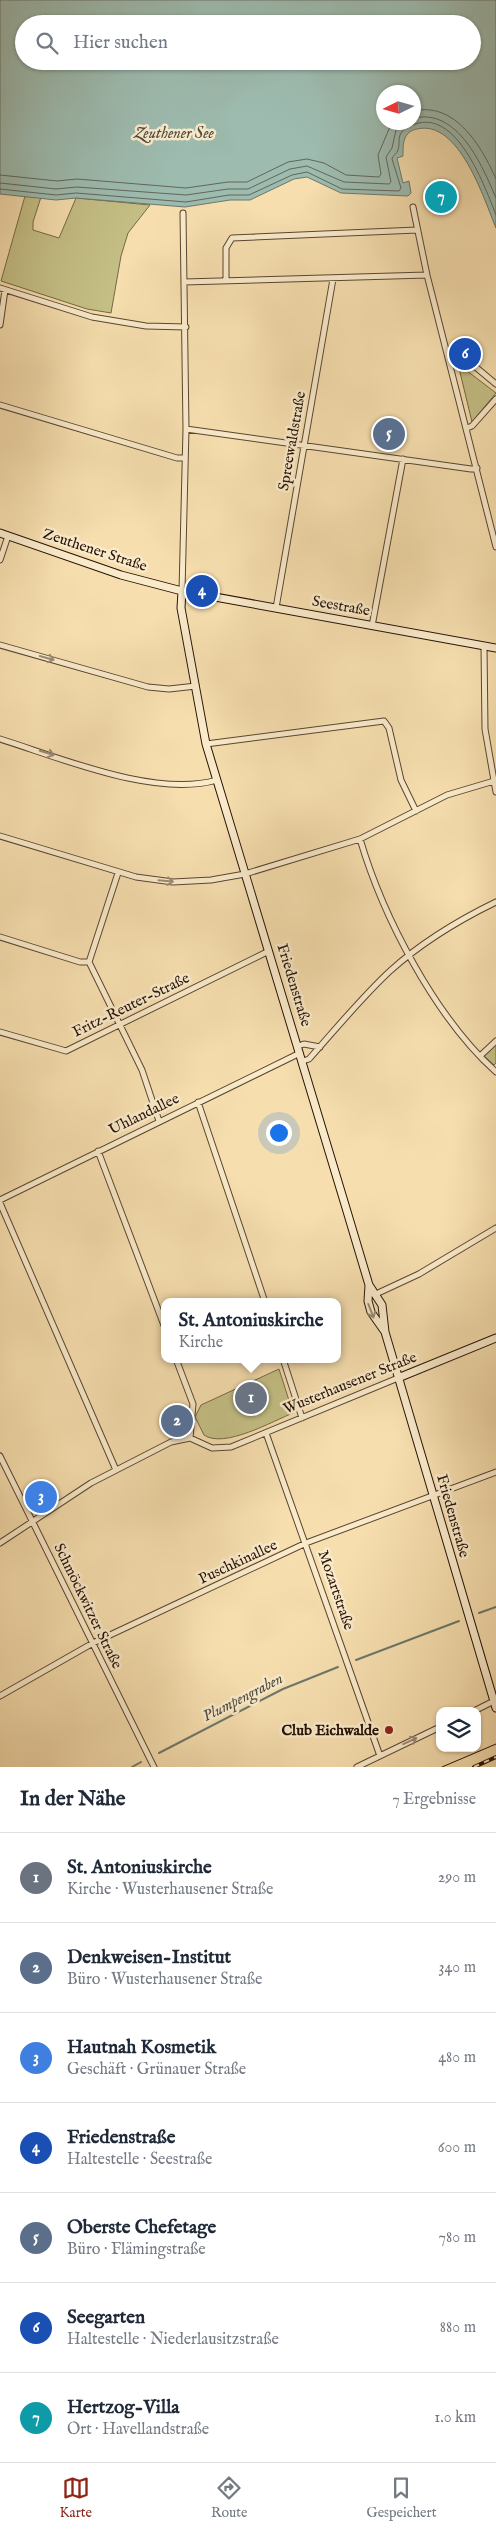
<!DOCTYPE html>
<html lang="de">
<meta charset="utf-8">
<style>
:root{--surface:#fff;--page:#f2f2f3;--text:#1f2937;--muted:#747a83;--line:#e0e1e3;--accent:#8f2418}
body{margin:0;font-family:"IM FELL English",serif;background:var(--page);color:var(--text)}
.controls{position:absolute;right:15px;bottom:15px;display:grid;overflow:hidden;border-radius:10px;box-shadow:0 1px 4px #0004}
.controls button{width:45px;height:45px;display:grid;place-items:center;padding:0;border:0;border-bottom:1px solid var(--line);background:var(--surface);color:var(--text);font:25px sans-serif}
.compass{position:absolute;left:376px;top:85px;width:45px;height:45px;border-radius:50%;background:var(--surface);box-shadow:0 1px 4px #0004;rotate:265deg}
.you{position:absolute;left:278px;top:1132px;width:18px;height:18px;margin:-12px;border:4px solid #fff;border-radius:50%;background:#1a73e8;box-shadow:0 0 0 8px #1a73e833}
.badge{display:grid;place-items:center;width:32px;height:32px;border-radius:50%;background:var(--accent);color:#fff;font-size:16px;font-weight:700}
.pin{position:absolute;translate:-50% -50%;border:2px solid #fff;box-shadow:0 1px 5px #0006}
.popup{position:absolute;left:161px;top:1298px;width:180px;height:65px;box-sizing:border-box;display:grid;place-content:center;border-radius:10px;background:var(--surface);filter:drop-shadow(0 1px 4px #0005);font-size:16px;white-space:nowrap;color:var(--muted)}
.popup b{font-size:19px;color:var(--text)}
.popup::after{content:'';position:absolute;left:50%;top:100%;margin-left:-10px;border:10px solid transparent;border-top-color:var(--surface)}
.list{margin:0;padding:0;list-style:none}
h2{display:flex;justify-content:space-between;align-items:center;height:65px;margin:0;padding:0 20px;font-size:21px}
h2 small{font-size:16px;font-weight:400;color:var(--muted)}
.list li{display:grid;grid-template-columns:32px 1fr auto;gap:15px;align-items:center;box-sizing:border-box;height:90px;padding:0 20px;border-top:1px solid var(--line)}
.list b{display:block;font-size:19px;white-space:nowrap}
.list p{margin:0;font-size:16px;white-space:nowrap;color:var(--muted)}
.list em{font-size:16px;font-style:normal;color:var(--muted)}
.icon{flex:none;width:28px;height:28px;fill:none;stroke:currentColor;stroke-width:2;stroke-linecap:round;stroke-linejoin:round}
.map{position:relative;flex:none;width:496px;height:1767px;overflow:hidden}
.search{position:absolute;background:var(--surface);box-shadow:0 1px 4px #0004;left:15px;right:15px;top:15px;height:55px;display:flex;align-items:center;gap:12px;box-sizing:border-box;padding:0 18px;border-radius:28px;color:var(--muted);font-size:19px}
.sheet{height:695px;background:var(--surface)}
nav{display:flex;justify-content:space-around;align-items:center;box-sizing:border-box;height:70px;border-top:1px solid var(--line);background:var(--surface);font-size:14px;color:var(--muted)}
nav a{display:grid;justify-items:center;gap:2px}
nav .on{color:var(--accent)}
.map>svg:first-child{display:block}
</style>
<div class="map">
<svg width="496" height="1767" viewBox="0 0 496 1767">
<rect width="100%" height="100%" fill="#f6deae"/>
<filter id="stains"><feTurbulence type="fractalNoise" baseFrequency=".004" numOctaves="4"/><feColorMatrix values="0 0 0 0 .2 0 0 0 0 .09 0 0 0 0 .02 0 0 0 .5 -.17"/></filter>
<radialGradient id="worn" r=".72"><stop offset=".6" stop-color="#630" stop-opacity="0"/><stop offset="1" stop-color="#630" stop-opacity=".3"/></radialGradient>
<!-- green -->
<path fill="#c4bf85" stroke="#756846" d="M25 196 41 197 33 222V230L59 238 76 198 150 205 128 233 121 256 111 313 87 309 1 281Z
M458 364 496 393 472 422Z
M496 1045V1063L494 1065 484 1056Z
M279 1369 293 1413C273 1421 224 1449 204 1435L195 1417 201 1405Z"/>
<!-- water -->
<path fill="#9dbbaf" stroke="#6d776c" fill-rule="evenodd" d="M0 0H496V228C484 199 459 119 417 129 403 132 403 143 403 156L397 158 403 183 409 181 411 193 408 196 341 193 307 177 294 179 250 200H230L185 207 76 198 56 200 0 194ZM24 24H472V61H24ZM384 92H414V122H384Z"/>
<g fill="none" stroke-linecap="round" stroke-linejoin="round">
<!-- shore -->
<path stroke="#62665b" stroke-width="1" d="M414 111C455 101 482 147 496 179
M414 118C458 108 482 165 496 198
M0 175 57 181 77 179 186 188 228 182H247L288 162 307 159 324 163 346 175 379 177 381 174 378 155 392 122
M0 183 56 189 77 187 186 195 228 189H248L290 169 307 166 344 182 389 184 391 182 386 157 392 148 396 130 404 122
M0 189 56 195 76 193 186 202 229 195H249L292 175 307 172 342 189 399 191 401 188 392 159C393 155 397 154 398 150 400 145 398 140 400 135 404 127 411 125 419 123 459 114 485 187 496 215"/>
<!-- stream -->
<path stroke="#6d776c" stroke-width="2" d="M479 1613 496 1607
M356 1660 459 1621
M159 1753 283 1689 338 1667
M132 1767 141 1762"/>
<defs>
<path id="street" d="M413 207 427 275 496 547
M226 281V248L232 238 417 230
M184 282 427 275
M0 288 92 317 146 326 186 327
M0 325 5 290
M448 350 454 349 496 384
M0 405 177 458H185
M467 428 472 426 496 399
M186 429 471 469 477 468
M0 560 8 536
M182 591 186 429 183 213
M276 608 333 279
M372 626 403 459
M0 645 148 687 169 689 196 686
M484 646 485 729 496 792
M0 739C61 758 155 798 217 780
M206 744 384 721 389 728 401 780 416 811
M0 836 136 877 173 882 211 880 245 874 360 839 447 795 494 781
M360 839C383 917 435 1017 496 1072
M0 937 80 962H89
M89 962 142 1070 159 1121
M89 962 118 873
M0 1032 66 1051 269 951
M298 1046 304 1044 320 1047
M480 1056 496 1041
M303 1061 309 1059C335 1030 361 998 390 971 421 943 459 920 496 902
M198 1102 265 1302
M98 1151 165 1328
M0 1200 300 1053
M0 1203 116 1470
M376 1294 419 1274 496 1228
M176 1359 193 1404 190 1438
M283 1359 302 1418
M266 1433 380 1756
M0 1456 154 1767
M0 1543 91 1483 171 1442 190 1438 212 1448 231 1447 398 1378
M0 1696 93 1643 306 1543 496 1472
M474 1711 496 1700
M357 1767 440 1727"/>
<path id="secondary" d="M0 533 121 575 182 591 496 648
M182 591 181 608 206 744 346 1208 369 1285 368 1301 371 1312 385 1332
M369 1285 382 1305 385 1332 496 1708
M398 1378 496 1338"/>
</defs>
<!-- street casing -->
<use href="#street" stroke="#5a4531" stroke-width="7"/>
<!-- secondary casing -->
<use href="#secondary" stroke="#261207" stroke-width="9"/>
<!-- street -->
<use href="#street" stroke="#f9eaca" stroke-width="5"/>
<!-- secondary -->
<use href="#secondary" stroke="#f9eaca" stroke-width="7"/>
<!-- tram -->
<path stroke="#261207" stroke-width="1" d="M442 1767 496 1744"/>
<defs>
<path id="rail" d="M474 1767 496 1757"/>
</defs>
<!-- rail casing -->
<use href="#rail" stroke="#261207" stroke-width="4"/>
<!-- rail -->
<use href="#rail" stroke="#f9eaca" stroke-width="2" stroke-dasharray="5.5" stroke-linecap="butt"/>
</g>
<!-- one-way arrows -->
<defs><path id="oneway-shaft" d="M-6 0H5M1.5-3L5.5 0L1.5 3" fill="none" stroke-width="1.6" stroke-linecap="round" stroke-linejoin="round" transform="scale(1.25)"/></defs>
<g stroke="#9a8972">
<use href="#oneway-shaft" transform="translate(47 658) rotate(16)"/>
<use href="#oneway-shaft" transform="translate(47 753) rotate(17)"/>
<use href="#oneway-shaft" transform="translate(166 881) rotate(5)"/>
<use href="#oneway-shaft" transform="translate(371 1311) rotate(69)"/>
<use href="#oneway-shaft" transform="translate(410 1741) rotate(-25)"/>
</g>
<!-- markers -->
<circle fill="#8f2418" stroke="#f9eaca" stroke-width="2" cx="389" cy="1730" r="5"/>
<g text-anchor="middle" dominant-baseline="central" stroke-width="5" stroke-linejoin="round" paint-order="stroke">
<!-- street labels -->
<g font-size="15" fill="#261207" stroke="#f9eaca">
<text transform="translate(292 441) rotate(-80)">Spreewaldstraße</text>
<text transform="translate(95 550) rotate(18)">Zeuthener Straße</text>
<text transform="translate(341 606) rotate(10)">Seestraße</text>
<text transform="translate(294 985) rotate(73)">Friedenstraße</text>
<text transform="translate(131 1005) rotate(-26)">Fritz-Reuter-Straße</text>
<text transform="translate(144 1114) rotate(-26)">Uhlandallee</text>
<text transform="translate(350 1383) rotate(-22)">Wusterhausener Straße</text>
<text transform="translate(453 1516) rotate(74)">Friedenstraße</text>
<text transform="translate(238 1562) rotate(-25)">Puschkinallee</text>
<text transform="translate(336 1590) rotate(71)">Mozartstraße</text>
<text transform="translate(88 1606) rotate(64)">Schmöckwitzer Straße</text>
</g>
<!-- poi labels -->
<g font-size="15" font-weight="bold" fill="#261207" stroke="#f9eaca" text-anchor="end">
<text x="379" y="1730">Club Eichwalde</text>
</g>
<!-- water labels -->
<g font-size="16" font-style="italic" fill="#504d42" stroke="#f9eaca">
<text x="174" y="134">Zeuthener See</text>
<text transform="translate(243 1698) rotate(-27)">Plumpengraben</text>
</g>
</g>
<rect width="100%" height="100%" filter="url(#stains)"/>
<rect width="100%" height="100%" fill="url(#worn)"/>
</svg>
<div class="controls">
<button><svg class="icon" aria-label="layers" viewBox="0 0 24 24"><path d="M12 4l9 5-9 5-9-5zM3 14l9 5 9-5"/></svg></button>
</div>
<svg class="compass" viewBox="-18 -18 36 36"><path d="M0-13l5 13h-10z" fill="#e53935"/><path d="M0 13l5-13h-10z" fill="#747a83"/></svg>
<div class="you"></div>
<div class="pin badge" style="left:251px;top:1398px;background:#6b7280">1</div>
<div class="popup"><b>St. Antoniuskirche</b>Kirche</div>
<div class="pin badge" style="left:177px;top:1421px;background:#5c6f8a">2</div>
<div class="pin badge" style="left:41px;top:1497px;background:#3f7fe0">3</div>
<div class="pin badge" style="left:202px;top:591px;background:#1a4fb4">4</div>
<div class="pin badge" style="left:389px;top:434px;background:#5c6f8a">5</div>
<div class="pin badge" style="left:465px;top:354px;background:#1a4fb4">6</div>
<div class="pin badge" style="left:441px;top:197px;background:#0f9aa8">7</div>
<div class="search"><svg class="icon" aria-label="search" viewBox="0 0 24 24"><circle cx="10" cy="10" r="6"/><path d="M15 15l6 6"/></svg>Hier suchen</div>
</div>
<section class="sheet">
<h2>In der Nähe<small>7 Ergebnisse</small></h2>
<ul class="list">
<li><span class="badge" style="background:#6b7280">1</span><div><b>St. Antoniuskirche</b><p>Kirche · Wusterhausener Straße</p></div><em>290 m</em></li>
<li><span class="badge" style="background:#5c6f8a">2</span><div><b>Denkweisen-Institut</b><p>Büro · Wusterhausener Straße</p></div><em>340 m</em></li>
<li><span class="badge" style="background:#3f7fe0">3</span><div><b>Hautnah Kosmetik</b><p>Geschäft · Grünauer Straße</p></div><em>480 m</em></li>
<li><span class="badge" style="background:#1a4fb4">4</span><div><b>Friedenstraße</b><p>Haltestelle · Seestraße</p></div><em>600 m</em></li>
<li><span class="badge" style="background:#5c6f8a">5</span><div><b>Oberste Chefetage</b><p>Büro · Flämingstraße</p></div><em>780 m</em></li>
<li><span class="badge" style="background:#1a4fb4">6</span><div><b>Seegarten</b><p>Haltestelle · Niederlausitzstraße</p></div><em>880 m</em></li>
<li><span class="badge" style="background:#0f9aa8">7</span><div><b>Hertzog-Villa</b><p>Ort · Havellandstraße</p></div><em>1.0 km</em></li>
</ul>
</section>
<nav>
<a class="on"><svg class="icon" aria-label="map" viewBox="0 0 24 24"><path d="M3 6l6-2 6 2 6-2v14l-6 2-6-2-6 2zM9 4v14M15 6v14"/></svg>Karte</a>
<a><svg class="icon" aria-label="directions" viewBox="0 0 24 24"><path d="M12 3l9 9-9 9-9-9zM9 14v-3h6M13 9l2 2-2 2"/></svg>Route</a>
<a><svg class="icon" aria-label="saved" viewBox="0 0 24 24"><path d="M7 4h10v16l-5-4-5 4z"/></svg>Gespeichert</a>
</nav>
